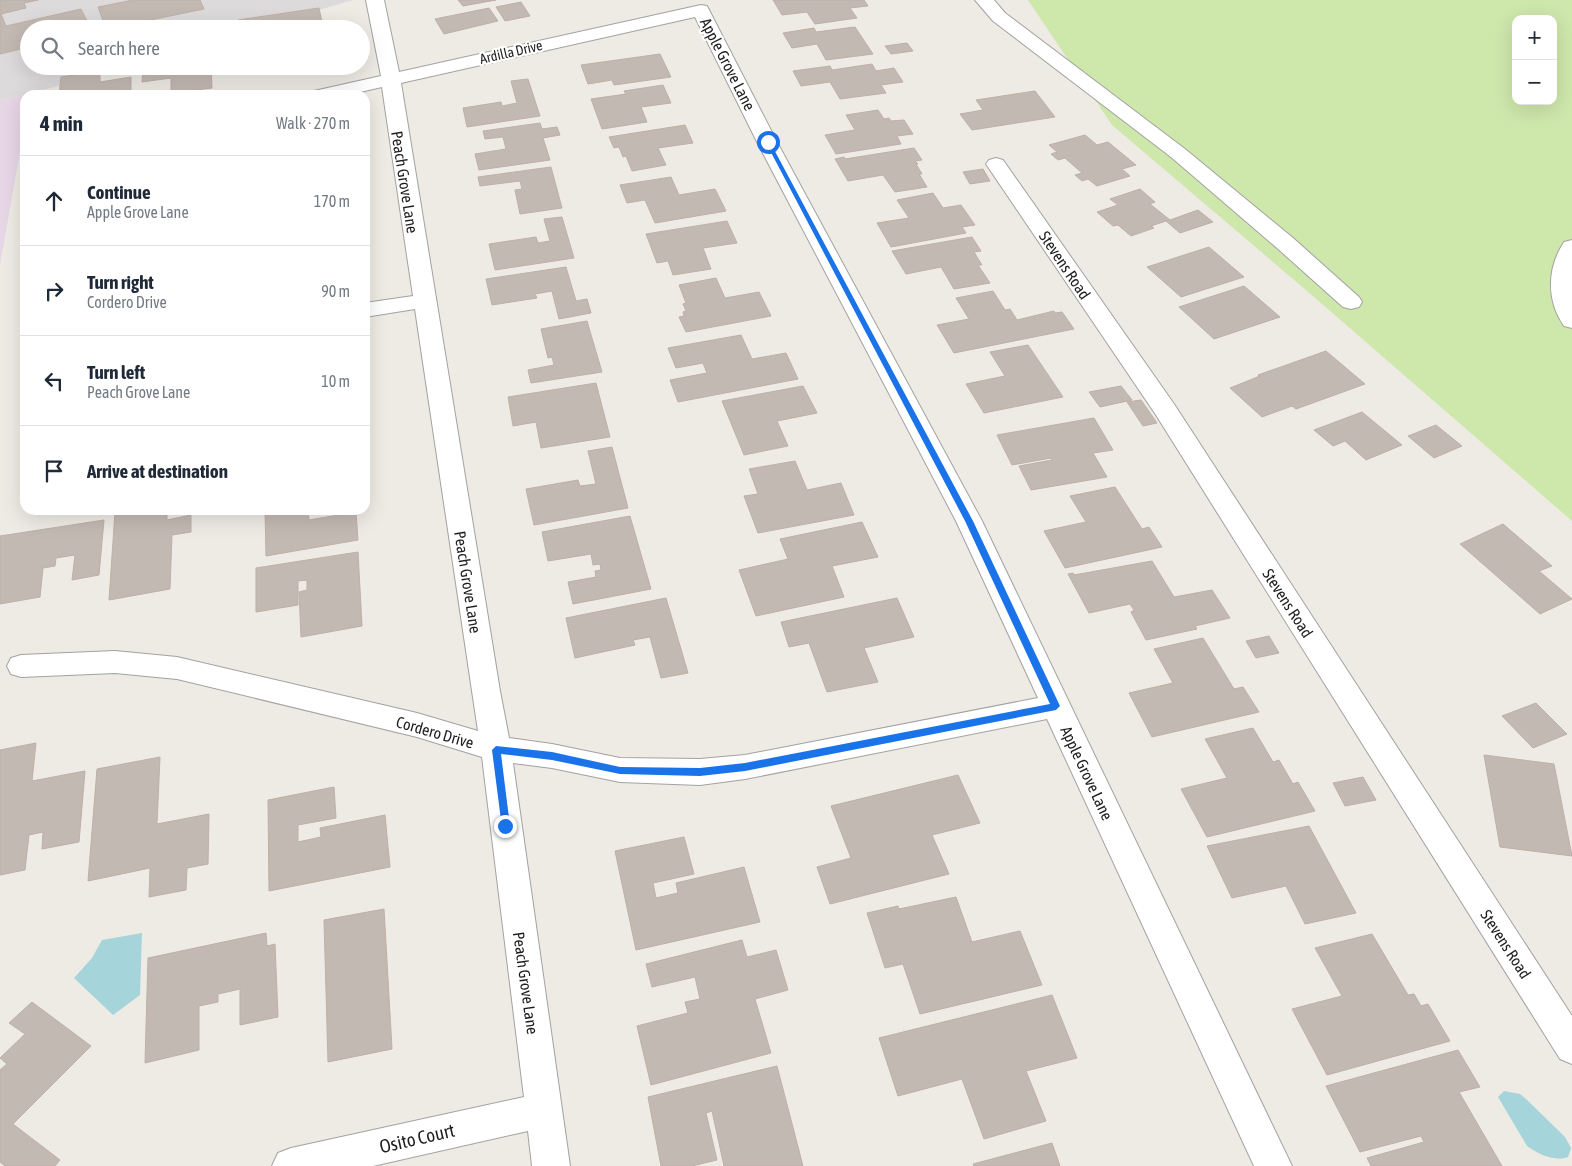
<!DOCTYPE html>
<meta charset="utf-8">
<style>
:root{--surface:#fff;--page:#f2f2f3;--text:#1f2937;--muted:#747a83;--line:#e0e1e3}
body{margin:0;font-family:"Asap Condensed",sans-serif;background:var(--page);color:var(--text)}
.controls{position:absolute;right:15px;top:15px;display:grid;overflow:hidden;border-radius:10px;box-shadow:0 5px 20px #0002}
.controls button{width:45px;height:45px;display:grid;place-items:center;padding:0;border:0;border-bottom:1px solid var(--line);background:var(--surface);color:var(--text);font:25px sans-serif}
.stop{position:absolute;width:15px;height:15px;margin:-11px;border:4px solid #1a73e8;border-radius:50%;background:#fff}
.stop.end{background:#1a73e8;border-color:#fff;box-shadow:0 1px 5px #0008}
.list{margin:0;padding:0;list-style:none}
h2{display:flex;justify-content:space-between;align-items:center;height:65px;margin:0;padding:0 20px;font-size:21px}
h2 small{font-size:16px;font-weight:400;color:var(--muted)}
.list li{display:grid;grid-template-columns:32px 1fr auto;gap:15px;align-items:center;box-sizing:border-box;height:90px;padding:0 20px;border-top:1px solid var(--line)}
.list b{display:block;font-size:19px;white-space:nowrap}
.list p{margin:0;font-size:16px;white-space:nowrap;color:var(--muted)}
.list em{font-size:16px;font-style:normal;color:var(--muted)}
.icon{flex:none;width:28px;height:28px;fill:none;stroke:currentColor;stroke-width:2;stroke-linecap:round;stroke-linejoin:round}
.map{position:relative;flex:none;width:1572px;height:1166px;overflow:hidden}
.search{position:absolute;background:var(--surface);box-shadow:0 5px 20px #0002;left:20px;top:20px;width:350px;height:55px;display:flex;align-items:center;gap:12px;box-sizing:border-box;padding:0 18px;border-radius:28px;color:var(--muted);font-size:19px}
.panel{position:absolute;background:var(--surface);box-shadow:0 5px 20px #0002;left:20px;top:90px;width:350px;height:425px;border-radius:15px}
.map>svg:first-child{display:block}
</style>
<div class="map">
<svg width="1572" height="1166" viewBox="0 0 1572 1166">
<rect width="100%" height="100%" fill="#eeeae4"/>
<!-- residential -->
<path fill="#dcdadb" d="M0 0H353L254 29H29V66H126L30 94 0 100Z"/>
<!-- industrial -->
<path fill="#e7d6e6" d="M25 95V123L0 265V100Z"/>
<!-- grass -->
<path fill="#cee7ab" fill-rule="evenodd" d="M1028 0H1572V521L1306 290 1112 125ZM1516 19H1553V101H1516Z"/>
<!-- water -->
<path fill="#a5d4db" d="M142 933 140 995 113 1015 74 978 92 958 102 940Z
M1504 1091 1520 1094 1526 1099 1565 1137 1571 1148 1568 1157C1555 1162 1538 1154 1527 1146L1498 1097Z"/>
<!-- building -->
<path fill="#c3b9b3" stroke="#bfafa7" d="M0 0H38L24 3 26 8 1 14 6 26 81 9 91 29H29V47L0 54Z
M133 0H200L204 9 106 29 98 7Z
M458 0H496L463 6Z
M773 0H864L868 6 850 8 857 18 815 24 807 12 782 15Z
M521 2 530 16 505 21 496 7Z
M319 8 322 22 283 29H239L238 20Z
M489 8 498 21 444 34 435 19Z
M855 27 873 54 826 60 817 44 792 48 783 33 814 28 816 32Z
M907 43 913 51 891 54 885 46Z
M660 54 671 77 614 85 612 80 588 84 581 65Z
M872 64 876 71 894 68 903 82 881 85 886 93 840 99 830 82 801 86 793 71 830 66 832 70Z
M143 66H211L212 88 171 93V78L142 82Z
M243 66H313L244 74Z
M100 71V82L131 77V95H59L61 77Z
M528 79 540 116 467 127 463 108 501 102 502 106 517 103 511 81Z
M663 85 671 103 641 107 647 122 602 129 591 99 626 94 624 91Z
M1035 91 1055 117 972 130 960 114 983 110 976 100Z
M878 110 884 119 889 118 891 121 904 120 913 134 897 136 901 144 836 154 825 135 855 130 846 115Z
M540 123 542 129 557 127 560 135 543 138 550 160 479 170 475 154 506 149 503 137 485 139 483 131Z
M685 125 693 143 658 148 666 165 632 171 626 156 623 157 619 147 614 148 609 137Z
M1085 135 1097 145 1108 142 1136 165 1122 169 1130 176 1097 186 1088 179 1082 181 1075 175 1082 173 1065 158 1058 160 1051 154 1057 152 1049 145Z
M914 148 922 160 915 161 918 164H916L922 174H919L927 187 895 192 883 175 848 181 835 159 844 157 845 159Z
M551 167 562 208 520 214 515 190 522 189 520 181 480 186 478 177Z
M983 169 990 181 970 184 963 172Z
M671 177 679 195 715 189 726 211 655 223 645 200 627 203 620 185Z
M1140 189 1155 202 1150 204 1170 220 1198 210 1213 222 1180 233 1166 221 1151 226 1154 228 1131 236 1118 225 1113 226 1097 212 1118 205 1110 199Z
M933 193 943 208 961 205 975 225 962 227 966 233 891 247 877 223 909 218 897 200Z
M562 217 574 258 495 270 489 244 536 237 538 243 550 241 544 219Z
M727 221 737 243 703 248 711 269 673 275 668 261 657 263 646 234Z
M972 237 981 251 974 252 982 265H978L990 283 954 289 941 267 906 274 892 251Z
M1209 247 1244 277 1181 297 1147 267Z
M566 267 576 301 587 299 591 313 559 319 552 291 535 294 537 298 492 305 486 279Z
M716 278 725 298 759 292 771 316 686 332 679 317 684 316 683 312 686 311 683 304 686 303 679 285Z
M1244 286 1280 317 1214 339 1179 307Z
M993 291 1005 310 1010 309 1017 320 1054 311 1055 313 1062 312 1074 329 954 353 937 325 969 319 956 298Z
M587 321 602 372 531 383 528 370 554 365 552 357 548 358 541 329Z
M741 335 752 359 786 353 798 379 678 402 670 380 707 373 703 363 676 368 668 348Z
M1028 345 1063 397 984 413 966 384 1005 376 990 352Z
M1326 351 1365 384 1296 409 1292 406 1262 417 1230 388 1260 376 1258 375Z
M596 383 610 437 541 448 536 422 513 426 508 397Z
M803 386 817 413 777 421 788 446 744 455 722 401Z
M1121 386 1132 400 1100 407 1089 392Z
M1141 400 1157 423 1143 426 1127 402Z
M1362 412 1402 445 1366 460 1345 441 1333 446 1314 430Z
M1094 418 1113 450 1093 453 1107 477 1031 490 1019 466 1052 460 1051 458 1012 465 997 435Z
M1436 425 1462 446 1434 458 1408 436Z
M612 447 628 508 534 525 526 489 578 480 580 486 596 484 588 451Z
M795 461 807 490 841 483 854 515 758 533 744 496 758 494 749 469Z
M1115 487 1142 529 1149 527 1162 547 1065 568 1044 531 1086 522 1070 496Z
M126 510H167V520L191 515V532L172 535 170 589 109 600 115 512Z
M265 510H308L309 520 356 512 358 540 266 556Z
M630 516 651 589 573 604 568 582 596 577 595 571 601 570 600 564 593 565 591 554 548 561 542 532Z
M104 520 99 575 72 580 75 555 56 558 55 566 43 568 40 597 0 604V536Z
M862 522 878 557 832 566 844 597 756 616 739 570 788 559 780 539Z
M1503 524 1552 566 1539 571 1572 599 1540 614 1460 544Z
M358 552 362 626 301 637 299 592 307 590V580L298 581V605L256 612V568Z
M1152 561 1174 597 1212 590 1230 618 1195 626 1197 629 1146 640 1131 612 1134 610 1130 604 1089 613 1068 574 1073 573 1074 575Z
M666 598 688 673 661 678 650 637 633 640 635 645 575 658 566 618Z
M897 598 914 637 864 648 878 682 827 692 809 643 789 647 781 622Z
M1269 636 1279 653 1256 658 1246 641Z
M1203 638 1234 689 1243 687 1259 712 1152 737 1129 693 1173 683 1154 649Z
M1536 703 1567 734 1533 748 1502 716Z
M1253 728 1273 762 1279 760 1293 784 1298 782 1315 811 1207 837 1181 789 1227 778 1205 739Z
M36 743 32 781 85 771 79 842 42 849 43 832 29 835 25 870 0 875V750Z
M1484 755 1554 764 1572 856 1500 847Z
M160 757 157 824 209 814 208 864 187 868 186 890 149 897 150 868 88 881 97 769Z
M958 775 980 823 932 835 949 874 830 904 817 867 851 858 831 806Z
M1363 777 1376 800 1345 806 1333 783Z
M334 787 336 818 298 825V842L321 837 320 828 385 815 390 867 269 891 268 800Z
M1309 826 1356 913 1305 924 1286 886 1232 898 1207 846Z
M684 837 694 874 653 883 656 898 678 893 676 883 744 867 760 922 636 950 615 851Z
M956 897 972 942 1020 931 1042 985 920 1014 903 964 885 968 867 913 898 906 899 909Z
M384 909 392 1049 328 1062 324 920Z
M266 933 267 946 275 944 278 1017 240 1025V989L218 994V1002L199 1006V1050L145 1063 148 958Z
M1372 934 1408 995 1414 994 1421 1006 1428 1004 1450 1041 1327 1075 1292 1009 1342 996 1315 948Z
M742 940 747 957 776 950 788 990 755 999 771 1053 651 1085 637 1026 688 1013 685 1002 700 999 695 977 652 987 646 964Z
M1052 995 1077 1058 1026 1071 1046 1121 984 1139 962 1079 898 1096 879 1038Z
M32 1002 91 1046 13 1124 60 1160 55 1166H5L0 1162V1070L7 1064 0 1058 25 1034 9 1023Z
M1458 1050 1480 1087 1459 1092 1502 1166H1371L1367 1158 1424 1142 1421 1136 1360 1152 1326 1086Z
M777 1066 803 1166H724L712 1111 706 1113 717 1160 692 1166H661L648 1097Z
M1052 1143 1060 1166H974L973 1164Z"/>
<g fill="none" stroke-linecap="round" stroke-linejoin="round">
<defs>
<path id="minor" d="M366 0H384L399 72 701 5 707 6 777 142 982 521 1292 1166H1254L1047 719 745 779 700 785 620 782 552 768 513 763 570 1166H532L528 1131 373 1166H272L278 1153 291 1148 524 1097 482 757 417 737 177 679 115 673 21 677 11 674 7 666 11 658 21 655 115 651 177 657 417 713 478 731 415 309 365 317V303L413 296 382 87 347 95H311L314 91 381 76ZM695 17 757 142 956 521 1038 698 745 755 700 759 620 758 552 744 509 738 500 691 401 83Z
M975 0H994L1005 13 1185 149 1293 238 1359 297 1362 302 1359 307 1351 309 1343 307 1277 248 1171 157 993 21Z
M996 158 1003 160 1174 404 1572 1016V1064L1560 1059 1156 415 986 164 989 160Z
M1572 240V328L1564 326C1546 300 1547 268 1564 242Z"/>
</defs>
<!-- minor casing -->
<use href="#minor" stroke="#a2a2a2" stroke-width="2"/>
<!-- minor -->
<use href="#minor" fill="#fff" fill-rule="evenodd"/>
</g>
<!-- route -->
<path fill="#1a73e8" d="M765 141 770 142 973 521 1060 706 1056 710 745 771 700 776 620 774 552 760 501 754 510 826 505 830 502 828 492 750 496 746 552 752 620 767 700 768 745 763 1050 704 965 521Z"/>
<g text-anchor="middle" dominant-baseline="central" stroke-width="4.5" stroke-linejoin="round" paint-order="stroke">
<!-- far-street labels -->
<g font-size="14" fill="#1e1e1e" stroke="#fff">
<text transform="translate(511 52) rotate(-13)">Ardilla Drive</text>
</g>
<!-- street labels -->
<g font-size="16" fill="#1e1e1e" stroke="#fff">
<text transform="translate(728 64) rotate(63)">Apple Grove Lane</text>
<text transform="translate(405 182) rotate(81)">Peach Grove Lane</text>
<text transform="translate(1065 265) rotate(56)">Stevens Road</text>
<text transform="translate(468 582) rotate(81)">Peach Grove Lane</text>
<text transform="translate(1288 603) rotate(57)">Stevens Road</text>
<text transform="translate(435 732) rotate(16)">Cordero Drive</text>
<text transform="translate(1087 773) rotate(65)">Apple Grove Lane</text>
<text transform="translate(1506 944) rotate(57)">Stevens Road</text>
<text transform="translate(526 983) rotate(82)">Peach Grove Lane</text>
</g>
<!-- near-street labels -->
<g font-size="19" fill="#1e1e1e" stroke="#fff">
<text transform="translate(417 1138) rotate(-13)">Osito Court</text>
</g>
</g>
</svg>
<div class="controls">
<button>+</button>
<button>−</button>
</div>
<div class="stop" style="left:768px;top:142px"></div>
<div class="stop end" style="left:505px;top:826px"></div>
<div class="search"><svg class="icon" aria-label="search" viewBox="0 0 24 24"><circle cx="10" cy="10" r="6"/><path d="M15 15l6 6"/></svg>Search here</div>
<section class="panel">
<h2>4 min<small>Walk · 270 m</small></h2>
<ul class="list">
<li><svg class="icon" aria-label="ahead" viewBox="0 0 24 24"><path d="M12 20V5M6 11l6-6 6 6"/></svg><div><b>Continue</b><p>Apple Grove Lane</p></div><em>170 m</em></li>
<li><svg class="icon" aria-label="right" viewBox="0 0 24 24"><path d="M7 20v-9h11M14 6l5 5-5 5"/></svg><div><b>Turn right</b><p>Cordero Drive</p></div><em>90 m</em></li>
<li><svg class="icon" aria-label="left" viewBox="0 0 24 24"><path d="M17 20v-9H6M10 6l-5 5 5 5"/></svg><div><b>Turn left</b><p>Peach Grove Lane</p></div><em>10 m</em></li>
<li><svg class="icon" aria-label="arrive" viewBox="0 0 24 24"><path d="M6 21V4h12l-3 4 3 4H6"/></svg><div><b>Arrive at destination</b></div></li>
</ul>
</section>
</div>
